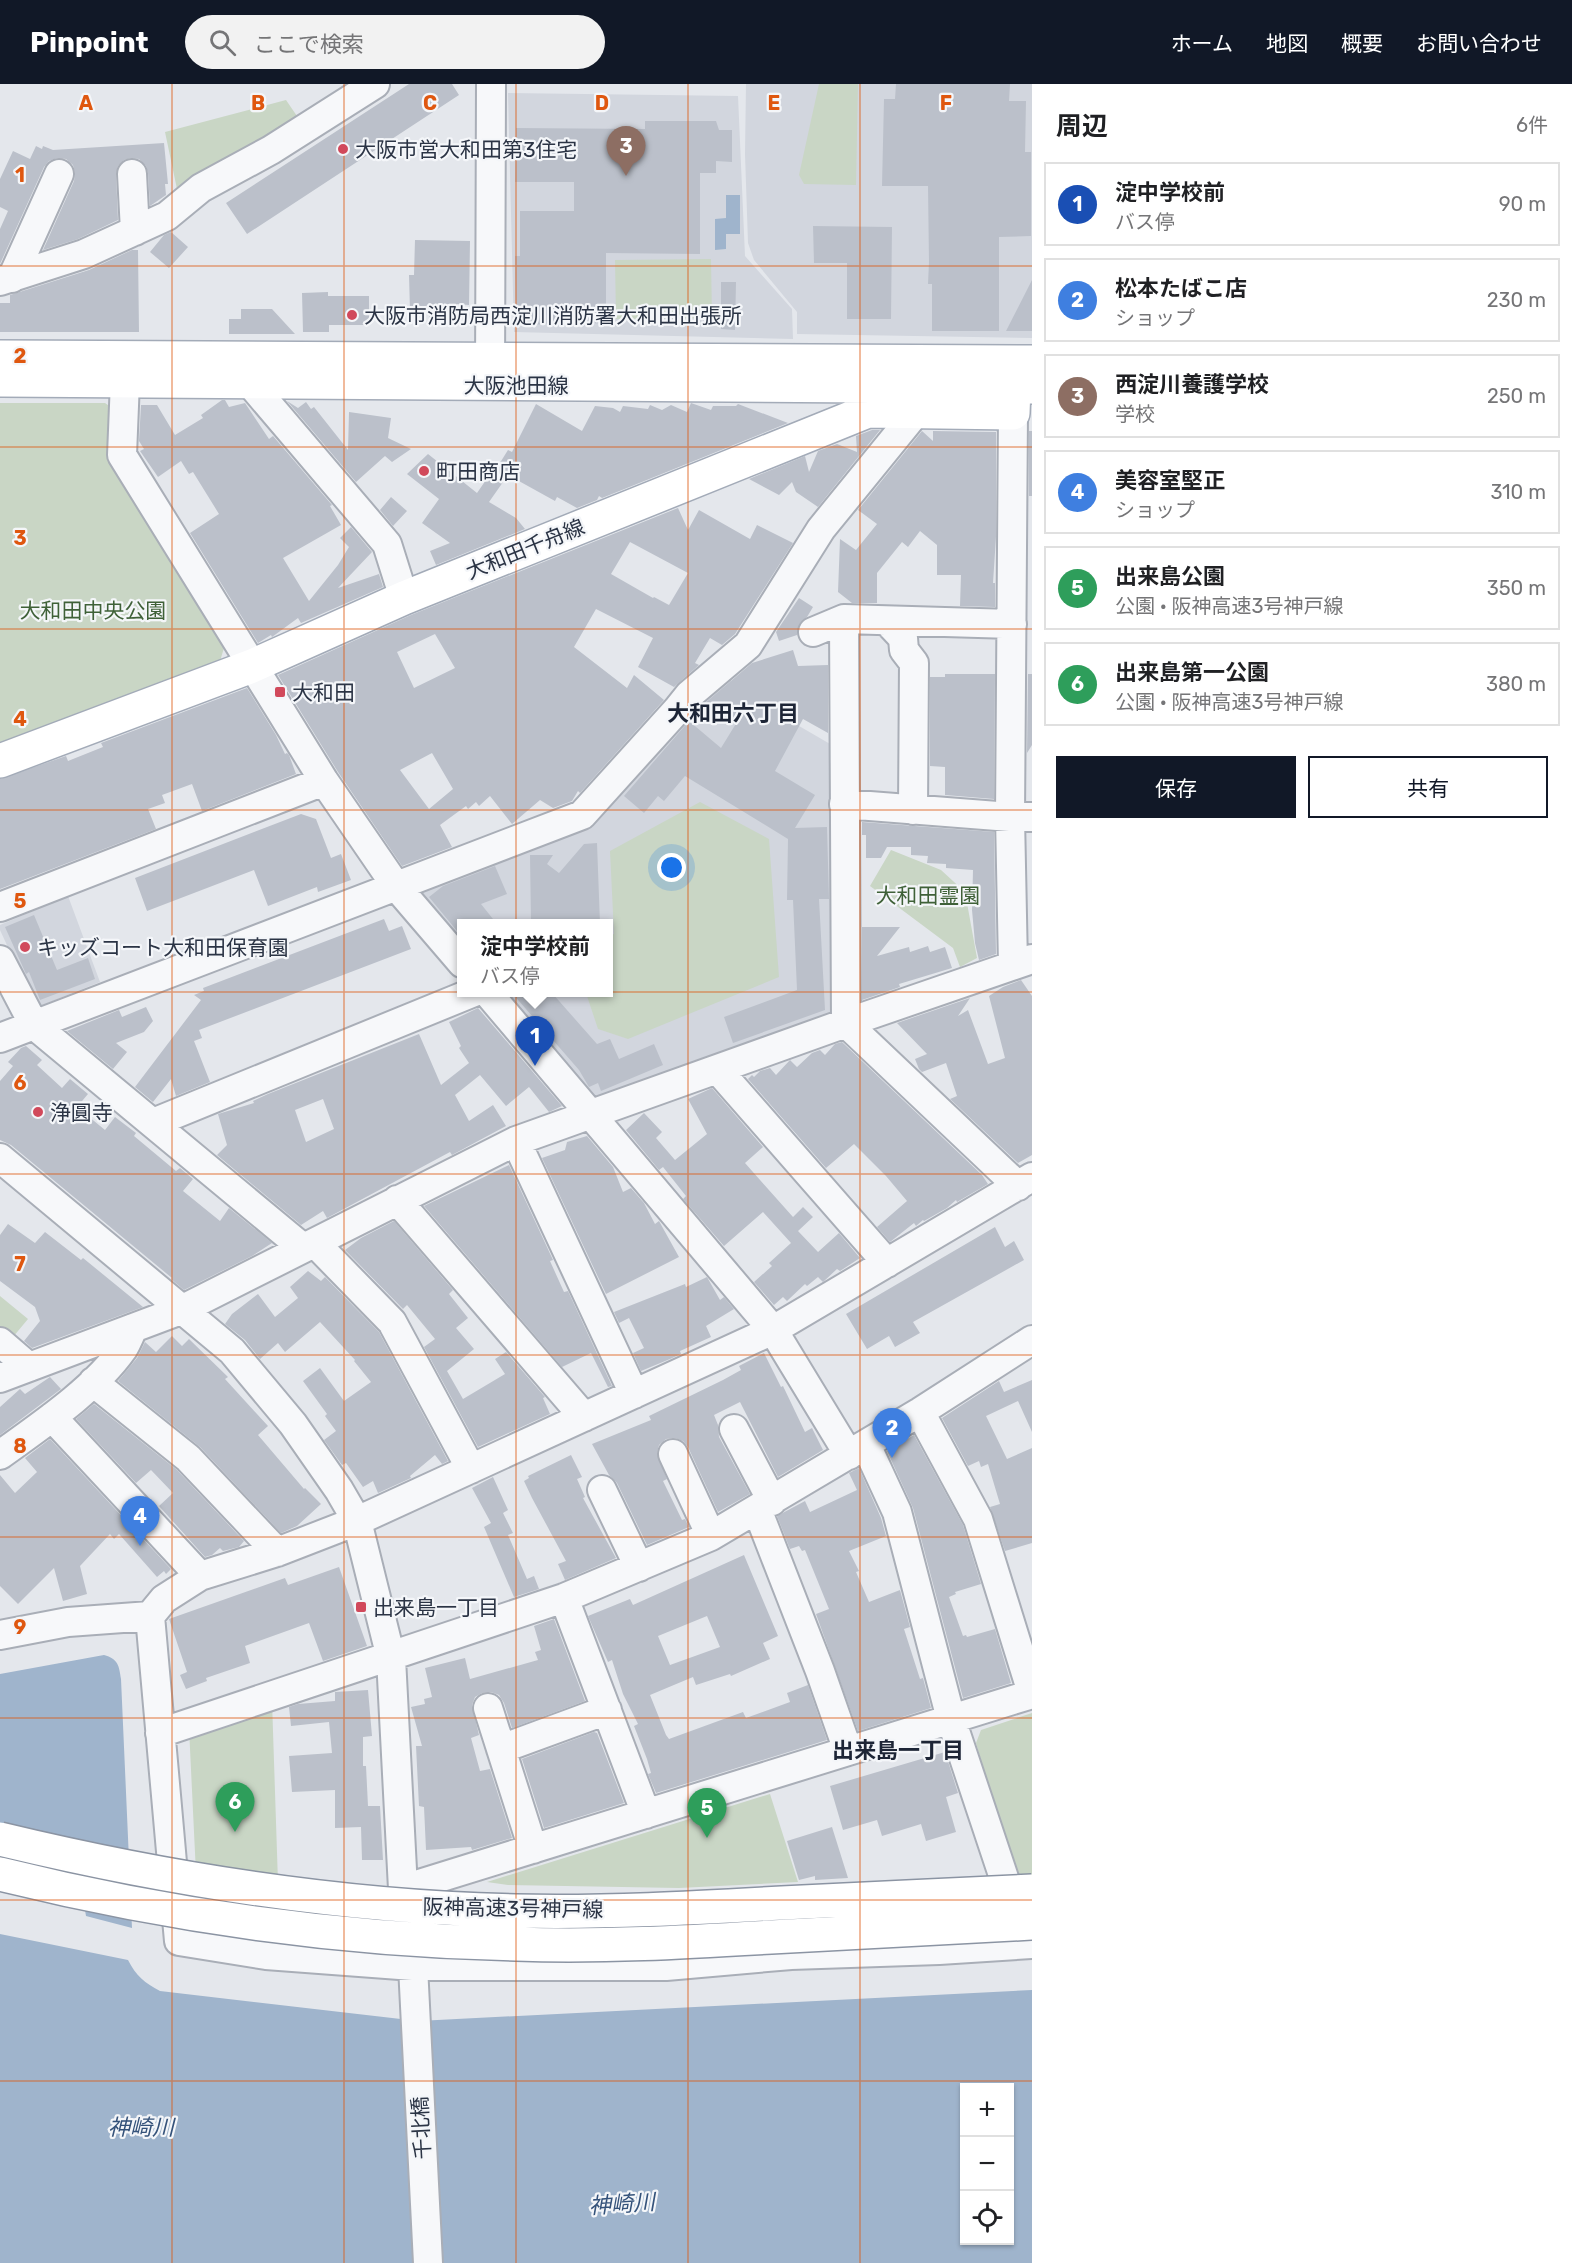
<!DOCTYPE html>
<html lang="ja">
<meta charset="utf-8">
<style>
:root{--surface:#fff;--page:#f2f2f2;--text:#202124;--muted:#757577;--line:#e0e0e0;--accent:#111827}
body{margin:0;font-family:Rubik,"Noto Sans JP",sans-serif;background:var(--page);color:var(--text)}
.controls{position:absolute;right:18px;bottom:18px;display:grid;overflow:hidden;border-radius:0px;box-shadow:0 2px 4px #0004}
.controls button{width:54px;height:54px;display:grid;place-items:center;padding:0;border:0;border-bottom:2px solid var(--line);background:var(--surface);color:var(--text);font:30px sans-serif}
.you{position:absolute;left:672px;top:784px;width:21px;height:21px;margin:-15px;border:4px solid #fff;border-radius:50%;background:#1a73e8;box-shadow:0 0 0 9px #1a73e833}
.badge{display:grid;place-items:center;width:39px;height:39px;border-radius:50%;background:var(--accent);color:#fff;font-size:20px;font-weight:700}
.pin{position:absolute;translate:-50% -50px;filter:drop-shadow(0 2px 3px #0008)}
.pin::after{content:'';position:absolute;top:32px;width:21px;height:18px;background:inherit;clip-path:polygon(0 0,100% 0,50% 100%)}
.popup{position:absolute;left:457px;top:835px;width:156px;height:78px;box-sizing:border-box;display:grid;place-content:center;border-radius:0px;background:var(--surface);filter:drop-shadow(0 2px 4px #0005);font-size:20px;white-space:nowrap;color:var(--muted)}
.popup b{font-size:22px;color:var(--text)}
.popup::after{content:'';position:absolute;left:50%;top:100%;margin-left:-12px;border:12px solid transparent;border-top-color:var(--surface)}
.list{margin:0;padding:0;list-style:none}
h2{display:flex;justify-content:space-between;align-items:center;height:78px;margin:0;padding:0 24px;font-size:26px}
h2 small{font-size:20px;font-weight:400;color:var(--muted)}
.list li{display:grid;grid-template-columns:39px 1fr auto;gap:18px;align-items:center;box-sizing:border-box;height:84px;margin:0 12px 12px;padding:0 12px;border:2px solid var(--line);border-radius:0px}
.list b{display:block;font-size:22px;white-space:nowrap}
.list p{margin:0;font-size:20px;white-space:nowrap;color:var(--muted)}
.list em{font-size:20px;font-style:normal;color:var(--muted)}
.actions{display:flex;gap:12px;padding:18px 24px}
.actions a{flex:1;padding:14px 0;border:2px solid var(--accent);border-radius:0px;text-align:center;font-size:21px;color:var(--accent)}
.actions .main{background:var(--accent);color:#fff}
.icon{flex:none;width:33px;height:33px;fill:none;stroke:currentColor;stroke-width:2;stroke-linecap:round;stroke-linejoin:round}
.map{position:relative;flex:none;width:1032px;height:2179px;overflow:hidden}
header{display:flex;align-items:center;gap:36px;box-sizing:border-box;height:84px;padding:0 30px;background:var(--accent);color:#fff}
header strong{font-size:28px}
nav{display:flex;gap:33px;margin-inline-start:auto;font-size:21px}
.search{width:420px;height:54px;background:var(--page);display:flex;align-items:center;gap:15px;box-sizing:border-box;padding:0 21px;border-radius:33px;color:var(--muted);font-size:22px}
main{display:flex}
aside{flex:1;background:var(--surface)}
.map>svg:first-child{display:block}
</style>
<header>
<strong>Pinpoint</strong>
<div class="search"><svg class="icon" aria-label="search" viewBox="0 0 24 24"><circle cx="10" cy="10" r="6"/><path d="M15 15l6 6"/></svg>ここで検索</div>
<nav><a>ホーム</a><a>地図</a><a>概要</a><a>お問い合わせ</a></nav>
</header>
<main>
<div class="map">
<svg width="1032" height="2179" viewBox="0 0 1032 2179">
<rect width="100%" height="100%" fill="#e4e7ec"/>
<!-- built -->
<path fill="#d2d6de" d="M746 0H1032V254L797 250V228L754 176 748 159 745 70Z
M508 9 738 12 745 172 792 225 793 255 514 248Z
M718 589 752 609 756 617 837 664 834 924 830 932 603 1017 590 1012 499 909 608 908V840H462L461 865 417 814 419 804 590 737Z
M68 812 100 898 40 922 34 920 0 846V841Z"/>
<!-- green -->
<path fill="#c9d6c5" d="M819 0H858L856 101 804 100 799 91Z
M286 16 299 35 265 57 177 105 165 48Z
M711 175 712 234 616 235 615 176Z
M0 319H105L115 326 109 370 224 564 220 577 0 664Z
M700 718 769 755 779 893 628 955 598 945 586 909 608 908 609 851 614 850 610 767Z
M891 766 941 786 965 808 977 874 960 883 953 864 870 802Z
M0 1212 28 1235 13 1253 0 1242Z
M272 1617 280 1859 199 1852 189 1644Z
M1032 1629V1811L1020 1812 976 1659 981 1646Z
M770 1710 798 1798 679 1804 508 1801 487 1798Z"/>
<!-- water -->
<path fill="#9fb4cc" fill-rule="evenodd" d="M726 111H740V150H726V165L715 166V135L726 134Z
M104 1571C118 1575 119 1581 121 1595L132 1844 86 1832 78 1785 0 1766V1590Z
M0 1850 128 1876C136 1892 145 1899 160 1907L418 1937 1032 1906V2179H0ZM964 2004H1010V2156H964Z"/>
<!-- building -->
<path fill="#bbc0ca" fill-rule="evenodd" d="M409 0H452L459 11 247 150 226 119Z
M896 0H1010L1009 17H1026L1025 68H1031V152L999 153V247H932V200H928L929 178 928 102H882L884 15H895Z
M645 37H716L719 46H732V78L716 77V89H700V170L606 169V239L516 241 515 172H520V127H574V98H515L516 44 645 45Z
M164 59 168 100H165L166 111 150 122 148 89 146 82 139 75 131 74 124 76 118 82 116 90 118 136 78 155 43 166 74 97 75 89 73 81 66 75 57 74 49 77 44 83 0 180V145L8 127 0 123V95L13 67 30 75 36 62 42 65 43 62 53 66Z
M813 142 892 143 891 235H847V179H814Z
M171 148 188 163 169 184 150 168 164 151Z
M415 156 470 157 469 221 457 220 456 240 429 239V226L410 227 409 191H414Z
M132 166H138L139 248H0V219H10V211L89 186Z
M1032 196V247H1006Z
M721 198H736L735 246 721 245Z
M328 208V212H369V241H329V248H303L302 209Z
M241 225H272L295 250H229V235H241Z
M222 316H225L229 323 245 319 269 355 273 352 332 421 330 422 341 441 283 474 309 517 338 481 349 463 340 454 351 443 372 468 338 504 379 490 383 503 301 539 298 534 272 553 271 551 258 559 190 449 219 430 193 388 189 390 181 377 158 393 140 367 144 365 139 357 141 321H157L175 351 203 334 201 331Z
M287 317 298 324 306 318 311 325 314 323 348 366 349 328 391 334 388 354 411 365 392 378 385 372 356 398Z
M691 319 711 326 713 322H736L738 320 788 339 602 414 599 412 597 416 577 424 557 413 555 417 508 391 489 418 516 434 525 445 436 481 430 467 450 459 422 439 439 415 407 390 428 370 477 409 486 396 488 398 508 366 512 368 536 320 582 347 595 322 613 324 620 328 623 322 648 325 650 321 662 326 671 321 687 328Z
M872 346H880L818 423 796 408 792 398 779 411 749 395 805 372 809 388 818 367 837 360 857 368 856 352Z
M922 347 933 357V347L996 348V453L993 499H995V523L960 522 961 491H937V461L920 447 908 463 902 458 877 489V519H852L838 508 840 455 856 466 877 440 858 426Z
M1029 347H1032V412H1029Z
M391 413 407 427 393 442 380 426Z
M678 424 688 446 699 426 750 455 757 441 793 459 735 550 722 561 710 554 695 579 699 581 674 603 638 583 653 554 596 525 574 563 627 604 634 591 664 616 580 709 578 707 572 717 553 724 540 716 512 740 490 712 479 722 476 718 468 725 466 722 440 741 452 763 402 782 338 688 278 591 411 531ZM630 458 688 489 669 521 654 513 653 514 611 490ZM435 550 455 584 414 604 397 568ZM432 669 453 705 429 725 400 686Z
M799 514 813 523 807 533 800 539 797 551 779 557 776 548Z
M793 566 798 582 828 581V649L803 635 775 687 815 711 795 744 827 743 829 815H819L825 926 733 959 724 933 797 906 793 816H787L788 755 685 692 664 717 658 712 644 729 624 712 689 637 721 664 737 638 704 620 752 579Z
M945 590H995L994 715 945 711V683L930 682V593H945Z
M1028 590H1032V661L1027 669Z
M247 604 276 651 285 670 287 669 289 671 296 690 202 727 192 700 162 711 165 719 148 725 156 745 0 805V695L66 672 68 677 103 663 101 659Z
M301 730 316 735 331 774 341 770 351 796 318 808 317 803 268 822 254 786 147 827 135 794Z
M862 738 994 748 996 870 979 876 975 859 972 826 973 786 946 784V780L927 779 928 772 911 771V763H887L881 774H866V751H862Z
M597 759 600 840H531L530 771H553L547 780 559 789 584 760Z
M495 782 507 810 481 820 497 840H462V853L429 813 443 802Z
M34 831 57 886 88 874 95 895 40 916 29 888 26 890 5 843Z
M384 835 389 847 402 842 411 865 199 946 202 954 194 957 210 998 176 1012 171 995 153 1018 135 1003 201 916 194 911 204 907 203 904Z
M862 843H900L877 872 909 863 910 868 928 862 930 868 945 863 952 884 899 900 900 903 862 916Z
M1021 896 1032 912V1071L1018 1079 950 1015 957 1012 946 979 922 988 919 985 915 975 927 970 897 939 970 914 958 932 968 926 988 980 1005 974 989 912 1003 903Z
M512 909H552L597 960 610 955 619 975 654 960 663 981 601 1007 598 999 589 1003 579 986Z
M146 923 153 937 144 948 116 959 127 968 113 985 67 947 119 926 122 933Z
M478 924 562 1022 549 1028 529 1003 506 1022 480 991 455 1011 469 1037 493 1021 506 1042 452 1071 450 1068 327 1134 323 1127 301 1141 217 1071 227 1061 218 1030 254 1019 253 1017 268 1010 419 950 441 1001 469 979 459 964 461 962 449 938ZM323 1015 334 1045 306 1058 295 1026Z
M842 958 982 1091 988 1100 957 1118 956 1116 947 1124 924 1137 923 1136 916 1142 914 1139 890 1158 877 1143 907 1117 886 1092 854 1060 826 1084 748 995 752 991 754 993 760 987 770 984 776 991 790 976 797 983 812 969 820 966 825 971 835 960Z
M26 962 42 976 37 981 62 1004 70 995 88 1010 77 1023 105 1046 115 1033 136 1049 134 1052 176 1087 180 1084 193 1095 183 1107 220 1137 229 1124 272 1159 252 1172 184 1206 171 1195 172 1194 11 1061 0 1056V997L13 982 8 978 21 964Z
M712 1004 763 1063 745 1079 793 1133 803 1123 813 1133 798 1147 818 1168 839 1149 860 1174 840 1187 837 1185 823 1198 818 1193 807 1202 805 1200 787 1217 783 1213 774 1221 754 1198 772 1182 769 1179 791 1159 763 1128 724 1162 683 1115 686 1112 663 1083 659 1086 626 1046 644 1029 662 1048 656 1054 675 1076 707 1050 688 1015Z
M587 1052 613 1083 623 1108 631 1104 644 1119 655 1140 659 1137 679 1173 606 1210 542 1074 565 1066 567 1058Z
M509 1081 553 1176 550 1177 564 1208 568 1207 612 1302 608 1303 591 1269 562 1283 424 1122Z
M394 1137 453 1206 449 1210 468 1234 456 1244 474 1265 447 1287 463 1315 505 1290 495 1275 506 1268 545 1313 543 1314 550 1330 478 1363 424 1263 435 1255 407 1221 403 1225 345 1166 361 1154Z
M8 1140 35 1159 45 1148 81 1176 83 1174 143 1223 32 1264 24 1257 40 1237 35 1223 0 1197V1151Z
M995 1143 1005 1163 1014 1157 1024 1176 913 1238 920 1249 895 1263 889 1252 867 1265 846 1230Z
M308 1187 321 1197 325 1193 379 1248 448 1377 442 1380 435 1371 410 1392 411 1394 378 1409 373 1397 363 1403 346 1379 342 1381 324 1356 336 1347 325 1332 327 1330 303 1297 320 1284 344 1317 371 1298 354 1277 355 1276 320 1238 285 1268 278 1259 260 1275 245 1256 225 1240 232 1230 258 1210 275 1233 298 1214 290 1203Z
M707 1193 720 1216 724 1213 734 1225 706 1242 711 1253 680 1267 681 1270 670 1275 641 1287 633 1269 644 1264 629 1234 619 1239 614 1228 685 1200 686 1203Z
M172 1252 182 1262 189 1255 228 1293 225 1295 268 1342 258 1351 304 1405 305 1404 321 1420 297 1442 281 1449 200 1363 118 1297 137 1274 145 1258 156 1268Z
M764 1269 781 1303 783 1302 805 1348 812 1344 823 1366 778 1393 740 1318 714 1331 718 1341 719 1353 750 1410 718 1428 688 1363 683 1357 675 1354 666 1355 659 1361 657 1369 667 1395 663 1397 682 1436 685 1435 689 1443 647 1461 617 1399 609 1391 592 1360 651 1336 649 1332 723 1296 741 1286 739 1282Z
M50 1293 61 1305 0 1351V1323L20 1305 25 1310Z
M1032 1296V1348L1018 1317 986 1332 1007 1375 1032 1364V1459L1005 1467 990 1423 1000 1420 988 1380 981 1383 979 1377 968 1382 942 1334 999 1297 1004 1308Z
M94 1320 177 1386 244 1457 239 1463 223 1467 220 1464 212 1471 205 1473 159 1422 173 1409 151 1386 136 1399 76 1335Z
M914 1351 963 1441 981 1500 955 1508 956 1510 949 1513 963 1552 966 1551 967 1553 995 1545 1011 1599 963 1614 913 1424 887 1367Z
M50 1355 171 1485 166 1490 164 1487 157 1493 119 1450 114 1455 110 1450 80 1482 87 1510 63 1517 54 1484 18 1520 0 1502V1391L15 1409 37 1388 25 1374Z
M571 1371 582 1393 577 1395 585 1413 583 1414 616 1474 565 1496 558 1480 566 1477 532 1414 524 1397 529 1394 528 1392Z
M859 1384 881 1434 886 1452 849 1467 859 1487 856 1488 869 1518 900 1506 910 1543 904 1545 920 1595 923 1594 931 1624 858 1647 816 1530 829 1525 805 1466 802 1467 799 1462 790 1465 777 1432 805 1417 810 1428 857 1406 849 1389Z
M493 1393 508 1426 503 1429 513 1449 508 1451 527 1495 534 1492 539 1505 514 1513 484 1443 491 1439 472 1404Z
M744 1471 778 1552 763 1559 770 1575 731 1592 730 1590 696 1601 693 1593 650 1611 666 1651 669 1655 743 1628 746 1634 790 1618 787 1609 808 1601 827 1656 656 1709 648 1690 651 1689 647 1675 634 1642 638 1640 623 1610 612 1576 608 1578 588 1532 630 1515 633 1521ZM707 1532 720 1563 670 1581 658 1552Z
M339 1483 367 1562 323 1577 309 1539 245 1562 250 1579 206 1594 207 1597 186 1605 180 1591 187 1588 169 1535 285 1494 288 1501Z
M554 1535 585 1617 512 1644 504 1619 499 1611 491 1608 482 1609 475 1613 472 1621 479 1651 471 1654 480 1687 490 1685 512 1754 472 1766 471 1763 426 1766 424 1723 419 1722 416 1662H422L411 1623 425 1620 424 1615 432 1613 425 1584 465 1574 470 1595 538 1576 535 1568 541 1566 534 1542Z
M368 1606 372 1652 363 1653V1682H366L368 1722H380L383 1776H362L361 1743 335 1744V1706L292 1708 289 1672 332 1669 329 1638 291 1642 289 1623 298 1620 335 1617V1608Z
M594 1648 597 1649 624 1719 544 1744 522 1675Z
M945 1668 958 1709 946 1713 956 1748 926 1757 921 1740 882 1752 877 1736 843 1746 830 1702Z
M832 1743 848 1794 815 1796V1792L799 1796 787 1757Z"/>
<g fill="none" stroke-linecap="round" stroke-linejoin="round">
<defs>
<path id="minor" d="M132 90 135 147
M12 194 59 90
M0 197 84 170 167 132 201 104 271 66 375 0
M125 297 122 371 324 697 396 802 462 879
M490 298 491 0
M250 299 387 460 404 514
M844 535 846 939 1018 1102
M887 537 903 554 904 566 914 579 913 726
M813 548 844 535 1012 540
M844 720 1010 733H1032
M0 823 324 697
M0 876 34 941 303 1164
M1013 881 1010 733 1013 329
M487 908 773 1246 849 1371
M0 954 582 731 677 626 689 611 748 561 821 445 917 327
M718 986 887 1179
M153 1039 474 908
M516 1057 634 1310
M0 1074 232 1267 293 1340 339 1406 357 1437 391 1574 403 1805 413 1882 428 2179
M397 1116 584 1333
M315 1159 392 1238 471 1385
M0 1258 29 1283
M0 1294 181 1226 516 1057 846 939 1032 875
M93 1298 188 1374 277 1468
M920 1328 978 1435 1032 1609
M52 1333 200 1492
M734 1345 772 1417
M866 1361 897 1428 951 1635 1015 1827
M673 1370 711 1452
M0 1371C40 1342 94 1306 123 1265 127 1259 130 1251 133 1244
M602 1406 639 1483
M757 1425 820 1587 848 1667
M564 1514 646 1730
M150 1532 179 1857 266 1871 413 1882H666L791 1871 939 1866 1032 1860
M0 1551 68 1538 150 1532 164 1515 200 1492 277 1468 357 1437 773 1246 1032 1093
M488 1624 533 1765
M160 1649 564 1514 711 1452 920 1328 1032 1256
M501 1665 607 1626
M403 1805 1032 1610"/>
<path id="major" d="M0 273 1032 278
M0 296 1032 303
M0 677 252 582 404 514 868 327 1013 329 1015 278"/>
</defs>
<!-- minor casing -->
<use href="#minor" stroke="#a9aeb7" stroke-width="32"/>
<!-- major casing -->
<use href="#major" stroke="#a3abb8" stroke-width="36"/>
<!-- minor -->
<use href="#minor" stroke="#f7f8fa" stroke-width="28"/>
<!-- major -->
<use href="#major" stroke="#fff" stroke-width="33"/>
<defs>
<path id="highway-bridge" d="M0 1755C170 1796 341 1823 516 1827 604 1829 693 1824 782 1819 865 1815 949 1811 1032 1807
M0 1790C169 1832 342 1856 516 1860 601 1863 686 1858 771 1853 858 1848 945 1844 1032 1839"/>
</defs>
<!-- highway-bridge casing -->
<use href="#highway-bridge" stroke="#8b94a3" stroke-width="36" stroke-linecap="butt"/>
<!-- highway-bridge -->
<use href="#highway-bridge" stroke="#fff" stroke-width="33"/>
</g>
<!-- grid -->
<path fill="none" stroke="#df570f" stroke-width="1.5" stroke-opacity="0.55" d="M172 0V2179M344 0V2179M516 0V2179M688 0V2179M860 0V2179M0 182H1032M0 363H1032M0 545H1032M0 726H1032M0 908H1032M0 1090H1032M0 1271H1032M0 1453H1032M0 1634H1032M0 1816H1032M0 1997H1032"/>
<!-- markers -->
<g fill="#d1495b" stroke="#f4f6f9" stroke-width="2">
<circle cx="343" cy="65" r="6"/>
<circle cx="352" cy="231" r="6"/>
<circle cx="424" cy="387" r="6"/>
<rect x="274" y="602" width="12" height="12" rx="3"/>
<circle cx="25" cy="863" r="6"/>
<circle cx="38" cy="1028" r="6"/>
<rect x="355" y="1517" width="12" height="12" rx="3"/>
</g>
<g text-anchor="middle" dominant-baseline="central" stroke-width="4.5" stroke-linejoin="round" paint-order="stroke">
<!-- poi labels -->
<g font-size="21" fill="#2b3445" stroke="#f4f6f9" text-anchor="start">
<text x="355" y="65">大阪市営大和田第3住宅</text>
<text x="364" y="231">大阪市消防局西淀川消防署大和田出張所</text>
<text x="436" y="387">町田商店</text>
<text x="292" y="608">大和田</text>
<text x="37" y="863">キッズコート大和田保育園</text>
<text x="50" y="1028">浄圓寺</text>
<text x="373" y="1523">出来島一丁目</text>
</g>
<!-- street labels -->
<g font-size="21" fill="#2b3445" stroke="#f4f6f9">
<text x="516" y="301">大阪池田線</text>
<text transform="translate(525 465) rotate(-22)">大和田千舟線</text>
<text transform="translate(513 1824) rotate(1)">阪神高速3号神戸線</text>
<text transform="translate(421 2044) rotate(-93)">千北橋</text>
</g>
<!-- park labels -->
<g font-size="21" fill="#3f6138" stroke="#f4f6f9">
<text x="93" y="526">大和田中央公園</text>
<text x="928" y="811">大和田霊園</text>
</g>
<!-- neighbourhood labels -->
<g font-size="22" font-weight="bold" fill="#1d2536" stroke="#f4f6f9">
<text x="733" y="629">大和田六丁目</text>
<text x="898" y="1666">出来島一丁目</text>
</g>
<!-- water labels -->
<g font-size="22" font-style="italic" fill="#34527a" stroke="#f4f6f9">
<text x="141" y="2043">神崎川</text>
<text transform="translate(622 2120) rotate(-4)">神崎川</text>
</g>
</g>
<g font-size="20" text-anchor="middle" font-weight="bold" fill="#df570f" stroke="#f4f6f9" stroke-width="4.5" stroke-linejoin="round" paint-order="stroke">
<text x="86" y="26">A</text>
<text x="258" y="26">B</text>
<text x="430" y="26">C</text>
<text x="602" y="26">D</text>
<text x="774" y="26">E</text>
<text x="946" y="26">F</text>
<text x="20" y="98">1</text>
<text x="20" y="279">2</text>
<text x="20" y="461">3</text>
<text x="20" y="642">4</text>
<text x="20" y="824">5</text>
<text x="20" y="1006">6</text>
<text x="20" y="1187">7</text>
<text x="20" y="1369">8</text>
<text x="20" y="1550">9</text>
</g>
</svg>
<div class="controls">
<button>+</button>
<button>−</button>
<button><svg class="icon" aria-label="locate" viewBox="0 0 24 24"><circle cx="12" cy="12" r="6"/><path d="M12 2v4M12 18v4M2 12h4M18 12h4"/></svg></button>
</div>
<div class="you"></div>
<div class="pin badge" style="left:535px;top:982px;background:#1a4fb4">1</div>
<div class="popup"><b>淀中学校前</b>バス停</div>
<div class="pin badge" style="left:892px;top:1374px;background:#3f7fe0">2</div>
<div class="pin badge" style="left:626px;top:92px;background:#8d6e63">3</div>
<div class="pin badge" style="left:140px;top:1462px;background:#3f7fe0">4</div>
<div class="pin badge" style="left:707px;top:1754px;background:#2e9e5b">5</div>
<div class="pin badge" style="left:235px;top:1748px;background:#2e9e5b">6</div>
</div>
<aside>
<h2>周辺<small>6件</small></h2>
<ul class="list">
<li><span class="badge" style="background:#1a4fb4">1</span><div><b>淀中学校前</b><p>バス停</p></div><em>90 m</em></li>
<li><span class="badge" style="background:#3f7fe0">2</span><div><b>松本たばこ店</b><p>ショップ</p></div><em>230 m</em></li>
<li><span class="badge" style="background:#8d6e63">3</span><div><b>西淀川養護学校</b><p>学校</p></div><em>250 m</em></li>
<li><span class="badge" style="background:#3f7fe0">4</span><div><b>美容室堅正</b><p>ショップ</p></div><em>310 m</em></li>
<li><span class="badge" style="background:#2e9e5b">5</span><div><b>出来島公園</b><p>公園 · 阪神高速3号神戸線</p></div><em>350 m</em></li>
<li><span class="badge" style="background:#2e9e5b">6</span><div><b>出来島第一公園</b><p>公園 · 阪神高速3号神戸線</p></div><em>380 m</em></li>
</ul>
<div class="actions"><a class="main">保存</a><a>共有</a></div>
</aside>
</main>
